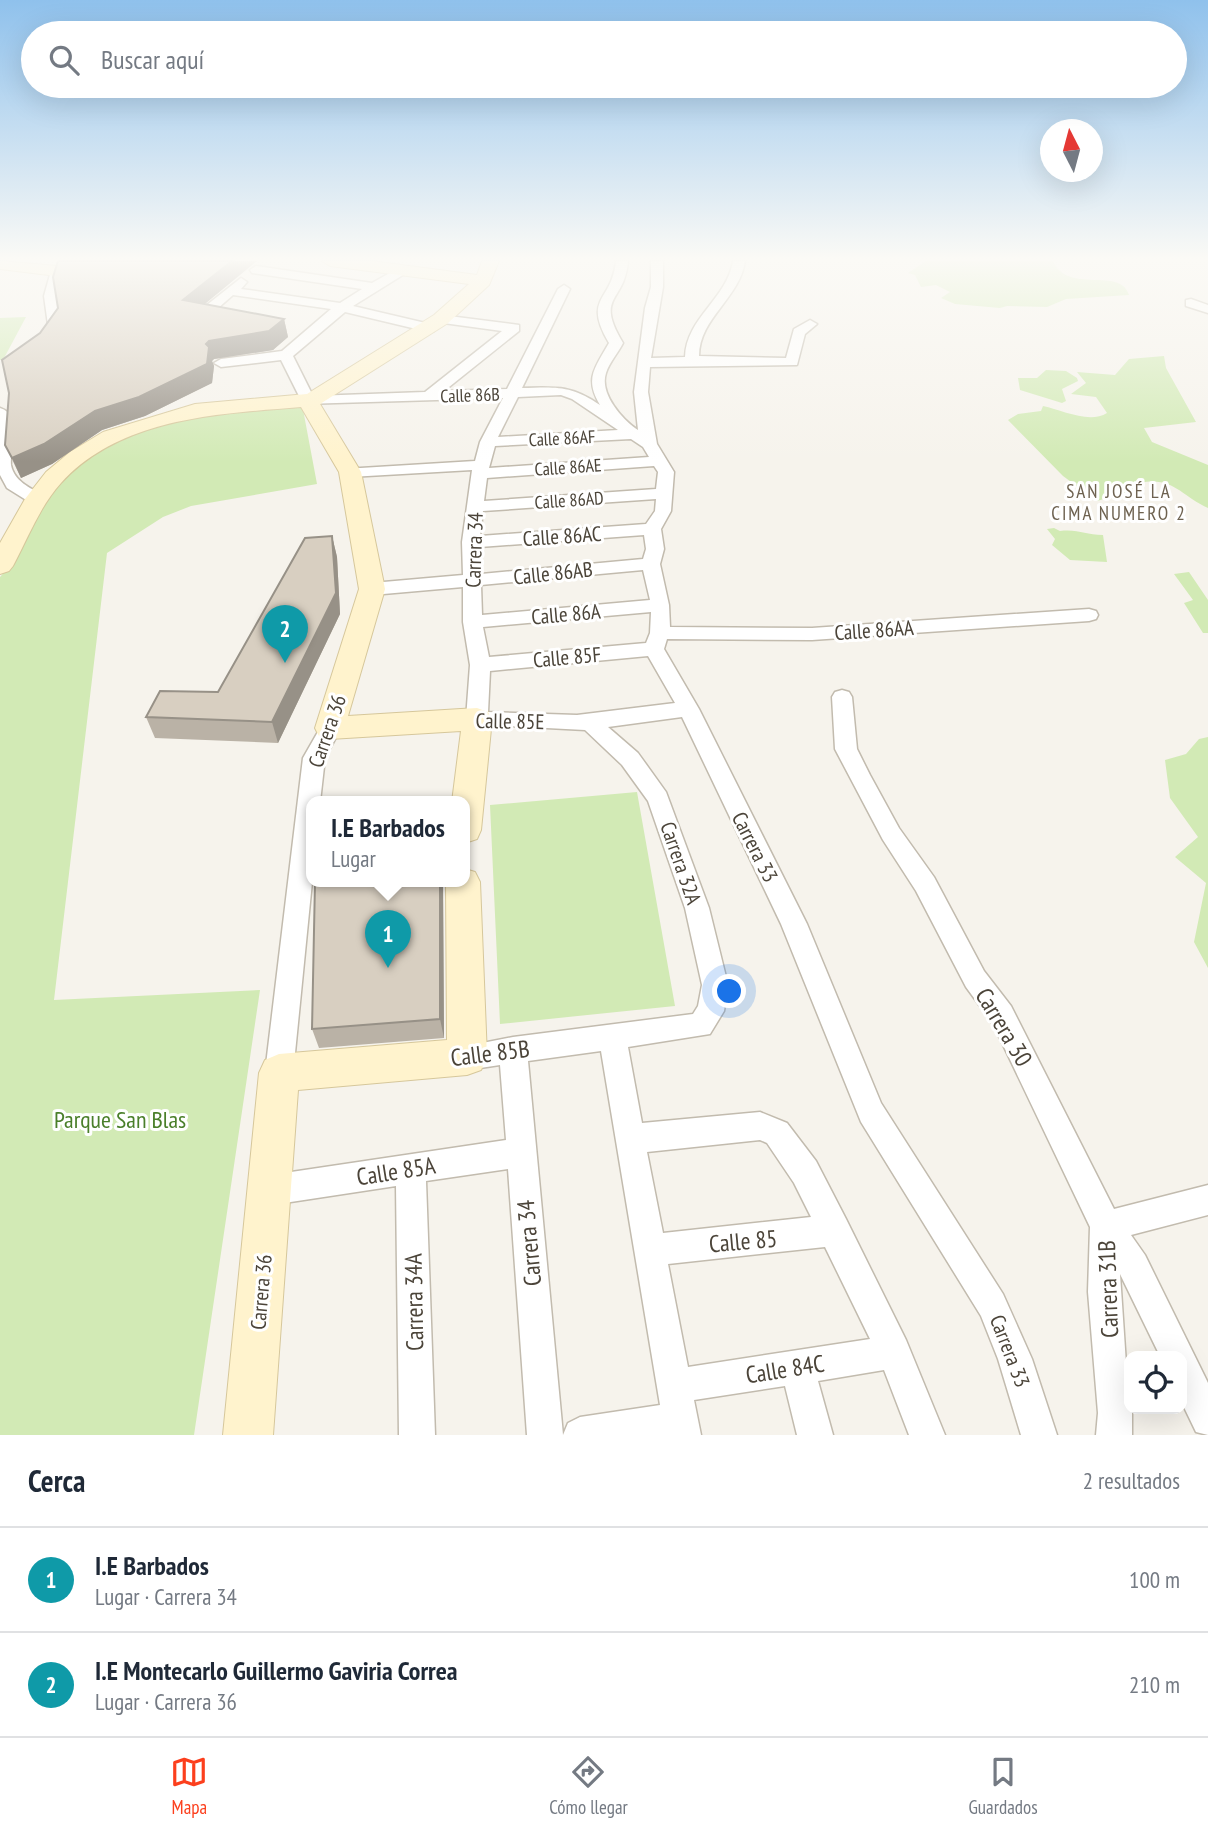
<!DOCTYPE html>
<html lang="es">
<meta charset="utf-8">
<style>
:root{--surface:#fff;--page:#f6f6f7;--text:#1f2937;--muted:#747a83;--line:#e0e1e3;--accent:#fc3f1d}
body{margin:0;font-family:"PT Sans Narrow",sans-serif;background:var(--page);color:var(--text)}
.controls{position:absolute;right:21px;bottom:21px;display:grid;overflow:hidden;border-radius:14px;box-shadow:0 7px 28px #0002}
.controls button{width:63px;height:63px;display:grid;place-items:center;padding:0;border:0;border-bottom:2px solid var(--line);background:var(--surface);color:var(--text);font:35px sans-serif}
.compass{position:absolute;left:1040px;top:119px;width:63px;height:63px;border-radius:50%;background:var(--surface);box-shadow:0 7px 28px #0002;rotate:354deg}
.you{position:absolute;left:730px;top:992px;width:24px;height:24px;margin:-18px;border:5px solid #fff;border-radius:50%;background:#1a73e8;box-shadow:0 0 0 10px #1a73e833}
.badge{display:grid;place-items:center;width:46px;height:46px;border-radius:50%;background:var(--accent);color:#fff;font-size:23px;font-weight:700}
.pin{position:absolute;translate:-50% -58px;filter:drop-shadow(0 2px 4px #0008)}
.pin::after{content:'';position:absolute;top:37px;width:24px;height:21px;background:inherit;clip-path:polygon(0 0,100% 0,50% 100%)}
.popup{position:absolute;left:306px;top:796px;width:164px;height:91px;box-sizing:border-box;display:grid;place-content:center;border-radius:14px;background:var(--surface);filter:drop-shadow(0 2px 5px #0005);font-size:23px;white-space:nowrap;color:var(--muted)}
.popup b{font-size:26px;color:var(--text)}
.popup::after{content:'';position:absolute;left:50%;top:100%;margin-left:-14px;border:14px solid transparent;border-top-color:var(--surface)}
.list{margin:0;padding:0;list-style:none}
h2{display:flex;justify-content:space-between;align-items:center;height:91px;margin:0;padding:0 28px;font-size:30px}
h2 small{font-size:23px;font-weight:400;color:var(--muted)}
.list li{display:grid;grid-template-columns:46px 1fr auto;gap:21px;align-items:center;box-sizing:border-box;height:105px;padding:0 28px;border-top:2px solid var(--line)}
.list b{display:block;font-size:26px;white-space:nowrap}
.list p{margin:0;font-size:23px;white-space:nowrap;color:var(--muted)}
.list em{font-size:23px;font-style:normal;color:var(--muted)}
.icon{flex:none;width:38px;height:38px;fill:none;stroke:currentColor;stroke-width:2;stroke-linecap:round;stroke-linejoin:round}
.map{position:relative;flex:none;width:1208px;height:1435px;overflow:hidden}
.search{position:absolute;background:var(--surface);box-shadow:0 7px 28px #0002;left:21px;right:21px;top:21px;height:77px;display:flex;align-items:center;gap:18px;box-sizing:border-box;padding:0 24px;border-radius:38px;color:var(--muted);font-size:26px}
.sheet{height:301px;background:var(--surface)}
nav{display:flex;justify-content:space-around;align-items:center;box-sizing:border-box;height:98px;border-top:2px solid var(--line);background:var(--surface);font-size:19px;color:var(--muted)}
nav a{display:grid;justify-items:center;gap:4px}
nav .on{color:var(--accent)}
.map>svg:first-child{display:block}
</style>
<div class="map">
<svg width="1208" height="1435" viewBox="0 0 1208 1435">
<rect width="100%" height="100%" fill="#f6f3ec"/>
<!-- green -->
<path fill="#d2eab5" d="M926 261H1053C1067 295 1121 266 1129 295L1066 299 1047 307 1007 306 1000 308 955 304 941 298 950 292 936 285 921 287 915 275 908 273Z
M26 317 3 360H0V318Z
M1164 356 1166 368 1196 422 1144 428 1152 442 1208 465V508C1181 496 1173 476 1140 483L1144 492 1134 490 1097 501 1063 476 1008 420 1018 414 1041 411 1043 406C1062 410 1089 424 1107 413L1096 397 1071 394 1086 383 1077 372 1115 375 1129 359Z
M1046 370 1066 371 1077 378 1078 381 1062 389 1066 401 1062 403 1020 390 1018 378H1037Z
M302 404 317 484 191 506 163 517 107 553 54 1000 260 990 194 1435H0V577L8 568 59 478 113 439 195 412Z
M1054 528 1060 531C1079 529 1085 535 1103 535L1107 562 1070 560 1052 545 1055 539 1047 529Z
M1189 572 1208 600V633H1203L1184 603 1193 600 1174 574Z
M1208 737V968L1194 942 1206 883 1175 857 1198 837 1170 798 1165 760 1186 754 1199 739Z
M637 792 675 1006 500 1024 490 805Z"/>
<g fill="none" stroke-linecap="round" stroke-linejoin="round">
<defs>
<path id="street" d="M616 261H628C625 303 594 295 623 343 618 353 609 363 606 373 599 394 623 420 638 430L634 392 645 308 651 287V261H663V287L651 358 685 357C686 318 727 299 733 261H745C740 298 699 318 699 356L786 358 794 329 810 320 817 324 805 334 797 365 650 367 648 392 657 444 674 472 671 511 661 529 664 549 660 564 669 605 670 627 812 628 1089 609 1096 611 1098 615 1096 619 1089 621 812 640 667 639 664 649 699 709 807 924 881 1103 1003 1294 1032 1359 1057 1435H1021L998 1359 981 1316 861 1122 781 924 682 717 608 727 638 753 666 792 709 908 728 985 724 1011 710 1034 628 1047 642 1123 760 1112 787 1123 816 1161 846 1219 906 1340 945 1435H909L884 1370 818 1381 833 1435H797L785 1386 694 1400 701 1435H527L508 1169 426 1181 435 1435H399L396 1186 271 1205 260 1201 256 1190 260 1179 271 1175 506 1140 500 1065 467 1070 457 1066 453 1057 457 1048 513 1037 693 1014 698 1006 702 985 685 908 648 801 622 765 585 730 470 724 466 719 470 665 463 622V587L372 595 363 589 372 583 463 575 462 542 472 470 350 477 342 472 344 469 475 461 480 442 503 398 303 404 281 360 221 367 214 363 221 359 282 351 331 309 233 295 210 315 205 316 198 312 241 278 247 282 241 289 340 303 362 289 252 273 250 270 256 266 372 283 402 266 408 270 406 273 353 306 434 325V331L429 332 345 312 293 356 313 396 425 392 502 331 436 322 434 319 441 315 519 325V331L444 391 507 389 558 289 564 285 570 289 522 388C556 387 571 385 600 405 584 378 595 368 609 343 582 297 612 302 616 261ZM561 395 572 399 618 430 498 437 518 397ZM631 439 643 447 649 457 489 468 495 446ZM654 466 658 472 656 489 484 501 487 478ZM656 499 655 511 646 524 480 536 483 511ZM644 535 646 549 643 559 481 574 480 547ZM643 570 650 600 482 615 481 585ZM651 612 650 633 646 643 489 657 483 627ZM648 656 675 703 577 715 488 712 490 671ZM601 1051 660 1405 580 1417 568 1423 563 1435 528 1061ZM760 1140 767 1143 794 1183 811 1217 663 1233 647 1152ZM825 1247 870 1339 688 1367 668 1264Z
M57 267 63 271 56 296 62 325 55 329 48 325 44 296 51 271Z
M1191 299 1208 305V313L1186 306V300Z
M0 408C25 416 9 450 11 465 14 481 30 488 43 495L45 499 43 503H31L7 488 0 475Z
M842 690 849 692 852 697 857 749 870 775 899 828 934 877 984 971 1011 1006 1114 1209 1208 1185V1215L1131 1235 1145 1255 1208 1383V1435L1196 1432 1182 1403V1356H1160L1120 1274 1129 1409H1132V1435H1096L1098 1413 1088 1292 1090 1227 993 1024 966 987 916 891 883 840 835 749 832 697 835 692Z
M330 720 337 723 341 728 325 758 320 802H311L312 882 293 1073 289 1082 279 1086 269 1082 265 1073 303 758 323 723Z"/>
<path id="secondary" d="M0 261 57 266 86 261H128L120 266 57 276 0 269Z
M322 261H371L477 275 482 261H499L489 285 448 323 320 404 361 472 385 589 348 716 477 708 488 712 492 719 481 830 477 839 465 843V802H452L461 731 330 739 319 736 315 728 359 589 339 472 301 407C219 414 121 417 61 483 40 506 28 538 13 566L9 571 0 574V543L25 499 46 472 70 452 103 432 195 404 307 394 434 315 469 284 330 266Z
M465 869 475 872 480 882 487 1057 481 1070 467 1075 298 1090 273 1435H223L259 1073 265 1060 279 1054 447 1040 446 882H465Z"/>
</defs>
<!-- street casing -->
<use href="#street" stroke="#c2bbae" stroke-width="3"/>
<!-- secondary casing -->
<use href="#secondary" stroke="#d6c79b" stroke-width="2"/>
<!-- street -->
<use href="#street" fill="#fff" fill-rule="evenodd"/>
<!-- secondary -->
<use href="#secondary" fill="#fff3cd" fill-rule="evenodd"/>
</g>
<!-- wall -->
<path fill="#bab2a6" d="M205 304 284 319 288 337 273 350 214 359 212 361 214 366 212 383 145 416 102 430 52 464 21 478 5 445 40 333 58 308Z
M332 536 337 557 340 614 278 743 155 738 146 717 218 692Z
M443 882 444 1038 319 1048 312 1029Z"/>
<!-- shaded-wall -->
<path fill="#979187" d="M232 261H257L188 318 183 300Z
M284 319 288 337 273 350 214 359 212 361 214 366 212 383 145 416 102 430 52 464 21 478 12 458 95 411 206 344 209 341Z
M332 536 337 557 340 614 278 743 272 722Z
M440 882H443L444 1038 440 1019Z"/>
<!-- building -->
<path fill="#d8cfc1" stroke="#979187" stroke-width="2" d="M58 261H232L183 300 284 319 269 331 209 341 206 344 209 347 207 364 139 397 95 411 44 444 12 458 5 445 9 393 2 360 40 333 58 308 53 277Z
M332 536 336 593 272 722 146 717 160 691 218 692 305 538Z
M315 882H440V1019L312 1029Z"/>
<!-- sky -->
<linearGradient id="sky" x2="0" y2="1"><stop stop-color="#8fc1ec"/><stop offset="0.56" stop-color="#fbfaf6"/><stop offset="1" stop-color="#fbfaf6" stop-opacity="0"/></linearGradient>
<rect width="1208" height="462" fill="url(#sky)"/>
<g text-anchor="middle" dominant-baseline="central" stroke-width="6" stroke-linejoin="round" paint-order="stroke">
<!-- far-street labels -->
<g font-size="18" fill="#4b4439" stroke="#fff">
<text transform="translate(470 395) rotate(-2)">Calle 86B</text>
<text transform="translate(562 438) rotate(-3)">Calle 86AF</text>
<text transform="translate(568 467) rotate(-4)">Calle 86AE</text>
<text transform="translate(569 500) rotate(-4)">Calle 86AD</text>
</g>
<!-- far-neighbourhood labels -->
<g font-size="19" letter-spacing="2" fill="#6e6250" stroke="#fff">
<text x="1119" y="491">SAN JOSÉ LA<tspan x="1119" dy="22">CIMA NUMERO 2</tspan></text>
</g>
<!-- street labels -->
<g font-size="21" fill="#4b4439" stroke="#fff">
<text transform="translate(562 536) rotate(-4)">Calle 86AC</text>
<text transform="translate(474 550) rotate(-88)">Carrera 34</text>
<text transform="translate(553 573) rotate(-6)">Calle 86AB</text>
<text transform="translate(566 614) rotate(-5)">Calle 86A</text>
<text transform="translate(874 630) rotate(-4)">Calle 86AA</text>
<text transform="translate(567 657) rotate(-5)">Calle 85F</text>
<text transform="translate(510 721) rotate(1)">Calle 85E</text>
<text transform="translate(327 731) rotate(-71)">Carrera 36</text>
<text transform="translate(755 847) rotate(63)">Carrera 33</text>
<text transform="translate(681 863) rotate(71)">Carrera 32A</text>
<text transform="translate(261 1292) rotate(-85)">Carrera 36</text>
<text transform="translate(1010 1351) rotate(69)">Carrera 33</text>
</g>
<!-- near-street labels -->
<g font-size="24" fill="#4b4439" stroke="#fff">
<text transform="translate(1004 1027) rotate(59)">Carrera 30</text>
<text transform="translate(490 1053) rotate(-7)">Calle 85B</text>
<text transform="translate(396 1171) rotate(-9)">Calle 85A</text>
<text transform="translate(743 1241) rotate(-5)">Calle 85</text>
<text transform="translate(529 1243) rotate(-95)">Carrera 34</text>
<text transform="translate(1108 1289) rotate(-92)">Carrera 31B</text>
<text transform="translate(414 1302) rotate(-91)">Carrera 34A</text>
<text transform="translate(785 1369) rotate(-9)">Calle 84C</text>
</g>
<!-- near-park labels -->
<g font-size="24" fill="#4a7f2a" stroke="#fff">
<text x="120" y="1119">Parque San Blas</text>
</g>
</g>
</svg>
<div class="controls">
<button><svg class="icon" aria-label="locate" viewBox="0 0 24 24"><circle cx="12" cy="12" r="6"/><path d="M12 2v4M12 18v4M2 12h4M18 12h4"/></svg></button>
</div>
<svg class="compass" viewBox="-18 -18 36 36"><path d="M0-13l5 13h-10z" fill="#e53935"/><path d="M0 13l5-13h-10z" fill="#747a83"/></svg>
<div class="you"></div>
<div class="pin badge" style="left:388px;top:968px;background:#0f9aa8">1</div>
<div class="popup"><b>I.E Barbados</b>Lugar</div>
<div class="pin badge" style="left:285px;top:663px;background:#0f9aa8">2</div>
<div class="search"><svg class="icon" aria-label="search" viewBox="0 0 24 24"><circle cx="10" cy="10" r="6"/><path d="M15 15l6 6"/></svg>Buscar aquí</div>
</div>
<section class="sheet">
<h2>Cerca<small>2 resultados</small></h2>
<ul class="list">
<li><span class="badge" style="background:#0f9aa8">1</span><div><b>I.E Barbados</b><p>Lugar · Carrera 34</p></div><em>100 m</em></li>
<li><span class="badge" style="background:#0f9aa8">2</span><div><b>I.E Montecarlo Guillermo Gaviria Correa</b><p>Lugar · Carrera 36</p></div><em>210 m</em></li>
</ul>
</section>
<nav>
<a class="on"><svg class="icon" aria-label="map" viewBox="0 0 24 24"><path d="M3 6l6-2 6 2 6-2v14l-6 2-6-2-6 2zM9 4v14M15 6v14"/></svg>Mapa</a>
<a><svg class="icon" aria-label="directions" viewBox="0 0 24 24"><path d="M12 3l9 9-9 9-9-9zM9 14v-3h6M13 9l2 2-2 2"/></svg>Cómo llegar</a>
<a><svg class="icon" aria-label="saved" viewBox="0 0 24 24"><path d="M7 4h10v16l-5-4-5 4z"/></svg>Guardados</a>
</nav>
